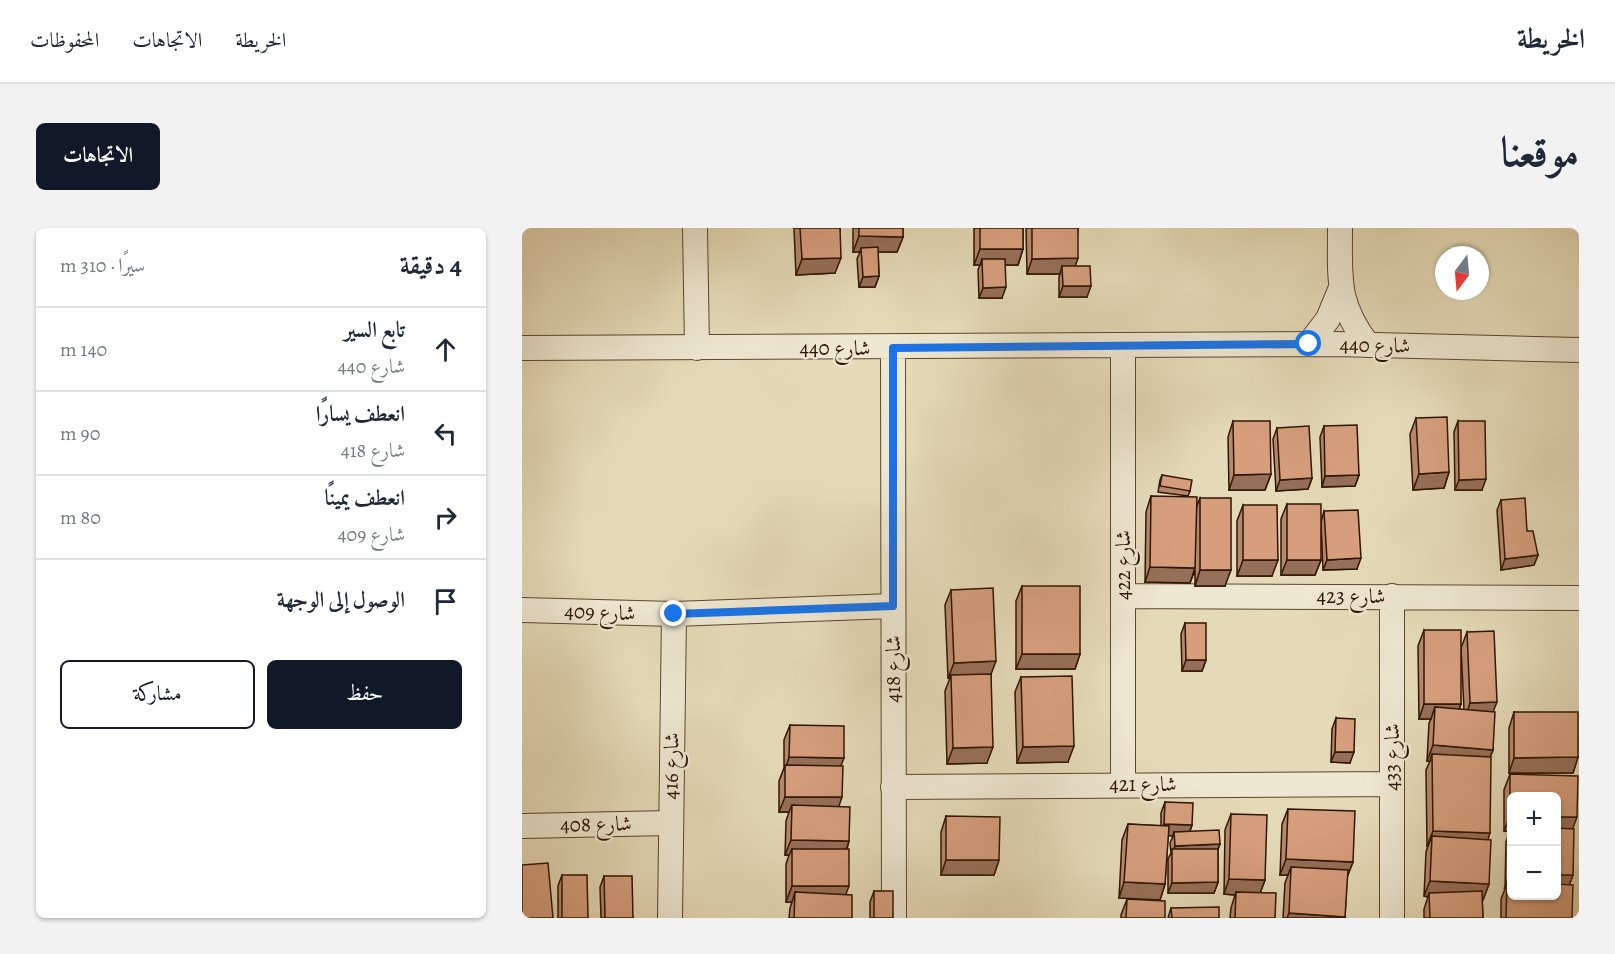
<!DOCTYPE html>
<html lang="ar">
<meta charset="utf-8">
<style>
:root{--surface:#fff;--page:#f2f2f3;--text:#1f2937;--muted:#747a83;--line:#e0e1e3;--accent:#111827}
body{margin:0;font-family:Alegreya,Amiri,serif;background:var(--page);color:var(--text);direction:rtl}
.controls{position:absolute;right:18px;bottom:18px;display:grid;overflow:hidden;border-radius:9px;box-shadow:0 2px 4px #0004}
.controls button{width:54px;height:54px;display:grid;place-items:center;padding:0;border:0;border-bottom:2px solid var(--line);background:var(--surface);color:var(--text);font:30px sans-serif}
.compass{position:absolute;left:913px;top:18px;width:54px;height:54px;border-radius:50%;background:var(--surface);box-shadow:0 2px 4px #0004;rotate:196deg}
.stop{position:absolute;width:18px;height:18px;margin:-14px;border:4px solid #1a73e8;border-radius:50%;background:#fff}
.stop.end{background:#1a73e8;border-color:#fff;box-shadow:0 2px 6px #0008}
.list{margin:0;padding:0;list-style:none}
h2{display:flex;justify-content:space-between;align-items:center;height:78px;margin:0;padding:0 24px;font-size:26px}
h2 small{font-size:20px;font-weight:400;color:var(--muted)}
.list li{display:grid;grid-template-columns:39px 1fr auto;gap:18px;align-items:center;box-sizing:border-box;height:84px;padding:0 24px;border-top:2px solid var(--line)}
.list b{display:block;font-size:22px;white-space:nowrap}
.list p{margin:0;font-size:20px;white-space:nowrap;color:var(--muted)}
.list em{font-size:20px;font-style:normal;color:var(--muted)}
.actions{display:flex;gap:12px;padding:18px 24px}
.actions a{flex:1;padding:14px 0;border:2px solid var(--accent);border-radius:9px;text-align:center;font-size:21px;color:var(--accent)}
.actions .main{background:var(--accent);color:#fff}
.icon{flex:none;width:33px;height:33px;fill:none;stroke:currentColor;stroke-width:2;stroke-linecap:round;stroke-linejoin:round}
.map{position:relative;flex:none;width:1057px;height:690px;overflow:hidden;direction:ltr;border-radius:9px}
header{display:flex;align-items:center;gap:36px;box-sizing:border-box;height:84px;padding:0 30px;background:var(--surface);border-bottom:2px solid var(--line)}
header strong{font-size:28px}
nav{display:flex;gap:33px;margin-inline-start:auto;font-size:21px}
.intro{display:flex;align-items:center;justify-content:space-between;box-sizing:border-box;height:144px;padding:0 36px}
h1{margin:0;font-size:42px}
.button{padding:15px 27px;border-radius:9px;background:var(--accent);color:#fff;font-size:21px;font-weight:700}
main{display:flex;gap:36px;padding:0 36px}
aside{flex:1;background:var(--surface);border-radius:9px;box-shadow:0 2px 4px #0004}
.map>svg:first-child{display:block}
</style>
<header>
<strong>الخريطة</strong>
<nav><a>الخريطة</a><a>الاتجاهات</a><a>المحفوظات</a></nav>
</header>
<div class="intro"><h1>موقعنا</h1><a class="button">الاتجاهات</a></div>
<main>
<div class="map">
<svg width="1057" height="690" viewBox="0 0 1057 690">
<rect width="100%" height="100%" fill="#e5dab8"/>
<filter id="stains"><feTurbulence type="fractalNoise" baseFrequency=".00333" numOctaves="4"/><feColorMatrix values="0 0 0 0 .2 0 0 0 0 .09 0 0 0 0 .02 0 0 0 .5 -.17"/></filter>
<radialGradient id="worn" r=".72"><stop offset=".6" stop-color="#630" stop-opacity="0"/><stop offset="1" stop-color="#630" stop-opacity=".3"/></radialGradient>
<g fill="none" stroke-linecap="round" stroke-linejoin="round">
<defs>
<path id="minor" d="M173 0 175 120
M818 0C818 50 814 75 846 117
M787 116 806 91 818 62
M601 118V556
M0 120 814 116 1057 122
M371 120 372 690
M601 368 1057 370
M870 368V690
M0 382 152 386 371 378
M371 559 870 556
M0 598 148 595
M148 690 152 386"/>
</defs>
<!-- minor casing -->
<use href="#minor" stroke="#5c462e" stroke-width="26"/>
<!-- minor -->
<use href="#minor" stroke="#eee7d1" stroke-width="24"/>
</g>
<!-- wall -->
<path fill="#b8886c" stroke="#2f1500" stroke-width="1.5" d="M272 0H318L313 45 274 47Z
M331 0H381V9L375 24H356L357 48 353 59H337L335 31 338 24H331Z
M452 0H501V21L496 37H483L480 70H457L456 42 458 37H452Z
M504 0H556L553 38 565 69H537V49L538 46H505Z
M894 190 927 244 922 260 891 262 888 206Z
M711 193 749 246 743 262H707L706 209Z
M936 193 960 262H933L932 204Z
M802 198 837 247 833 258 800 259 798 209Z
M755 200 790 250 786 261 754 263 751 211Z
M640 247 668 263 666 268 636 264 638 252Z
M629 268 674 280 678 270 703 358H673V342L668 355 623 354 624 284Z
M979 272 1005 303 1016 327 1012 337 979 342 975 282Z
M765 276 799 332 793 347H759V291Z
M721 277 750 348H715V293Z
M802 283 835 341 801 342 799 294Z
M500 358 558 426 553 441H494V373Z
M429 362 469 446 465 535 425 536 423 463 428 450H426L423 377Z
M663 395 684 432 680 443H660L659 406Z
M902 402 939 476 937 481 942 482 939 420 945 404 971 484V522L968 529 966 612 967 656 961 672H960L961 690H902V681L906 669 902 668 904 624 906 618H905L904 542 908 533H905L907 495 909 491H897L896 418Z
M499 449 546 534 495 535 493 464Z
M992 484 1056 529 1051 545H987V500Z
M814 490 828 535 809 534 810 501Z
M268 497 319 538 317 579 327 613 325 621 324 666 330 690H267L268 680 270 674H264V636L267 627H263L264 593 267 584H257V553L262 540V512Z
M988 546 1051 601V647L1047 657 1050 690H979V671L983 661 984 614 988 603H982V562Z
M643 574 670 597 668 603 698 616 696 621V654L692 665H646V631L649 625 648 615 651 608 646 607 643 656 638 672 597 670 600 612 606 596 639 598V585Z
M766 581 831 634 825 649 823 690H761L763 655 766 647H758L760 596Z
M709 586 743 652 738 665 753 690H708L709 680 713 667 702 666 703 602Z
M424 588 477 632 472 647H419V604Z
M40 647 66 690H36V658Z
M82 648 111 690H79L78 659Z
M352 663 371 690H348V674Z
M605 671 643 690H599V687Z
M649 680 697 690H646Z"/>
<!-- shaded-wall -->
<path fill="#966f58" stroke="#2f1500" stroke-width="1.5" d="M337 8 381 9 375 24H340L339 20 338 24H331Z
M458 21H501L496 37H460V31L458 37H452Z
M319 30 313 45 274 47 280 31Z
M556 30 551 45 540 38 538 46H505L510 31Z
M357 48 353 59H337L341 49Z
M541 58H569L565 69H537Z
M484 59 480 70H457L461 60Z
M927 244 922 260 891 262 897 246Z
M749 246 743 262H707L712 247Z
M837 247 833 258 800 259 803 248Z
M790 250 786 261 754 263 758 252Z
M964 251 960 262H933L937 252Z
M1016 327 1012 337 979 342 983 331Z
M839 330 835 341 801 342 805 332Z
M721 332H756L750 348H715Z
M765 332H799L793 347H759Z
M628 339 673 340 668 355 623 354Z
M678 342H709L703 358H673Z
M500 426H558L553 441H494Z
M664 432H684L680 443H660Z
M474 433 468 449 429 447 428 450H426L432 435Z
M975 474 969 489 943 490 948 475Z
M902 476H939L933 492 913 479 909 491H897Z
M911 517 971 522 965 537 910 526 908 533H905Z
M552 518 546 534 495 535 501 519Z
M471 519 465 535 425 536 431 520Z
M813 524H832L828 535 809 534Z
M267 529 322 530 316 545 263 542Z
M1056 529 1051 545H987L992 530Z
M263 569H320L315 584 270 577 267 584H257Z
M988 588H990V604L989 598 988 603H982Z
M1035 589H1055L1049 605H1035Z
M642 596 670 597 666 608 652 604 651 608 638 607Z
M911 603 968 605 963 621 910 608 906 618H905Z
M269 612 327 613 322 629 270 621 267 627H263Z
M698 616 694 626 650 625 653 618Z
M764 631 831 634 825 649 769 639 766 647H758Z
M424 632H477L472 647H419Z
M988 645H990V661L985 655 982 661Z
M1035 647H1051L1045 663 1035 662Z
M707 651 743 652 737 668 714 664 713 667 702 666Z
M908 653 967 656 961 672 908 669 907 665 906 669 902 668Z
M602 654 643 656 638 672 597 670Z
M696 654 692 665H646L650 655Z
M270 658H327L321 674 273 664 270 674H264Z
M767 685 823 689V690H765Z"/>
<!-- building -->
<path fill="#d69e7d" stroke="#2f1500" stroke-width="1.5" d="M278 0H318L319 30 280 31Z
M337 0H381V9L337 8Z
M458 0H501V21H458Z
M510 0H556V30L510 31Z
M356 19 357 48 341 49 339 20Z
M460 31H483L484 59 461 60Z
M540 38H568L569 58H541Z
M925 189 927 244 897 246 894 190Z
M711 193H748L749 246 712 247Z
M936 193H963L964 251 937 252Z
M835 197 837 247 803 248 802 198Z
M787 198 790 250 758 252 755 200Z
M640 247 670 252 668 263 638 258Z
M629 268 675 269 673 340 628 339Z
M678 270H709V342H678Z
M1003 270 1005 303H1011L1016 327 983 331 979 272Z
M765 276H799V332H765Z
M721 277H755L756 332H721Z
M836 282 839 330 805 332 802 283Z
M500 358H558V426H500Z
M471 360 474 433 432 435 429 362Z
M663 395H684V432H664Z
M902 402H939V476H902Z
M972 403 975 474 948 475 945 404Z
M469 446 471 519 431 520 429 447Z
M550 448 552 518 501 519 499 449Z
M913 479 973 484 971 522 911 517Z
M992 484H1056V529L992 530Z
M814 490 833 491 832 524H813Z
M268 497 322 498V530L267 529Z
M910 526 969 529 968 605 911 603Z
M263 537 321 538 320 569H263Z
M988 546 1056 548 1055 589H1035V568H990V588H988Z
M643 574 671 575 670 597 642 596Z
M270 577 328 579 327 613 269 612Z
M766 581 833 583 831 634 764 631Z
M709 586 745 587 743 652 707 651Z
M424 588 478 589 477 632H424Z
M606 596 647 598 643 656 602 654Z
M989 598H990V645H988Z
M1035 600 1052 601 1051 647H1035Z
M697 602 698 616 653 618 652 604Z
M910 608 969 612 967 656 908 653Z
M270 621H327V658H270Z
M650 621H696V654L650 655Z
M26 635 31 690H0V637Z
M769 639 826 642 823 689 767 685Z
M40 647H65L66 690H40Z
M82 648H110L111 690H83Z
M985 655H990V668H1035V656L1051 657 1050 690H984Z
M352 663H371V690H352Z
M960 663 961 690H908L907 665Z
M273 664 330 667V690H272Z
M714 664 754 665 753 690H713Z
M605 671 643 673V690H604Z
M697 679V690H650L649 680Z"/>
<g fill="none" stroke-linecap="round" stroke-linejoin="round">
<!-- route -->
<path stroke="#1a73e8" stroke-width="8" d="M152 386 371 378V120L787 116"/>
</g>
<g text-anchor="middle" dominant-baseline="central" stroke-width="4.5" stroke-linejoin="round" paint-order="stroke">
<!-- street labels -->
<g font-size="21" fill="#2f1500" stroke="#eee7d1">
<text transform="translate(853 117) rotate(1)">شارع 440</text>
<text x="313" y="120">شارع 440</text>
<text transform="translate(601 337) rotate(-90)">شارع 422</text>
<text x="829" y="368">شارع 423</text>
<text transform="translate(78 384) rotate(2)">شارع 409</text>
<text transform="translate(371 441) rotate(-90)">شارع 418</text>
<text transform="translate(870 529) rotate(-90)">شارع 433</text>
<text transform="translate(149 538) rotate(-89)">شارع 416</text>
<text x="621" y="556">شارع 421</text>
<text transform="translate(74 596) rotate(-1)">شارع 408</text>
</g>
</g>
<rect width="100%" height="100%" filter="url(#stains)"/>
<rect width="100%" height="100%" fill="url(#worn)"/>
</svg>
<div class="controls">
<button>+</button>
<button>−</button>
</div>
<svg class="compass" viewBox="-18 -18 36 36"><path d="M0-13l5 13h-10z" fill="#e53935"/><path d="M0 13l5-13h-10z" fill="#747a83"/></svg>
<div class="stop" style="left:787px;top:116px"></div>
<div class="stop end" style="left:152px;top:386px"></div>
</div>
<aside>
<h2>4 دقيقة<small>سيرًا · 310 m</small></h2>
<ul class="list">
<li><svg class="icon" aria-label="ahead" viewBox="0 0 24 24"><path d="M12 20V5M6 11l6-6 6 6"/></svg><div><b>تابع السير</b><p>شارع 440</p></div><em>140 m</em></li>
<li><svg class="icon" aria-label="left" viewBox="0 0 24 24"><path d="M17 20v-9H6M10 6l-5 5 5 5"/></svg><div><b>انعطف يسارًا</b><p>شارع 418</p></div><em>90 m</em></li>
<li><svg class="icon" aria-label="right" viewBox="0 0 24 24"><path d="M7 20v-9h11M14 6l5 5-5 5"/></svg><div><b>انعطف يمينًا</b><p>شارع 409</p></div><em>80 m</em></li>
<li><svg class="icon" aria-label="arrive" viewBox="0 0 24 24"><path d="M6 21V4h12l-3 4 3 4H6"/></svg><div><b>الوصول إلى الوجهة</b></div></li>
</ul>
<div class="actions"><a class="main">حفظ</a><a>مشاركة</a></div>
</aside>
</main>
